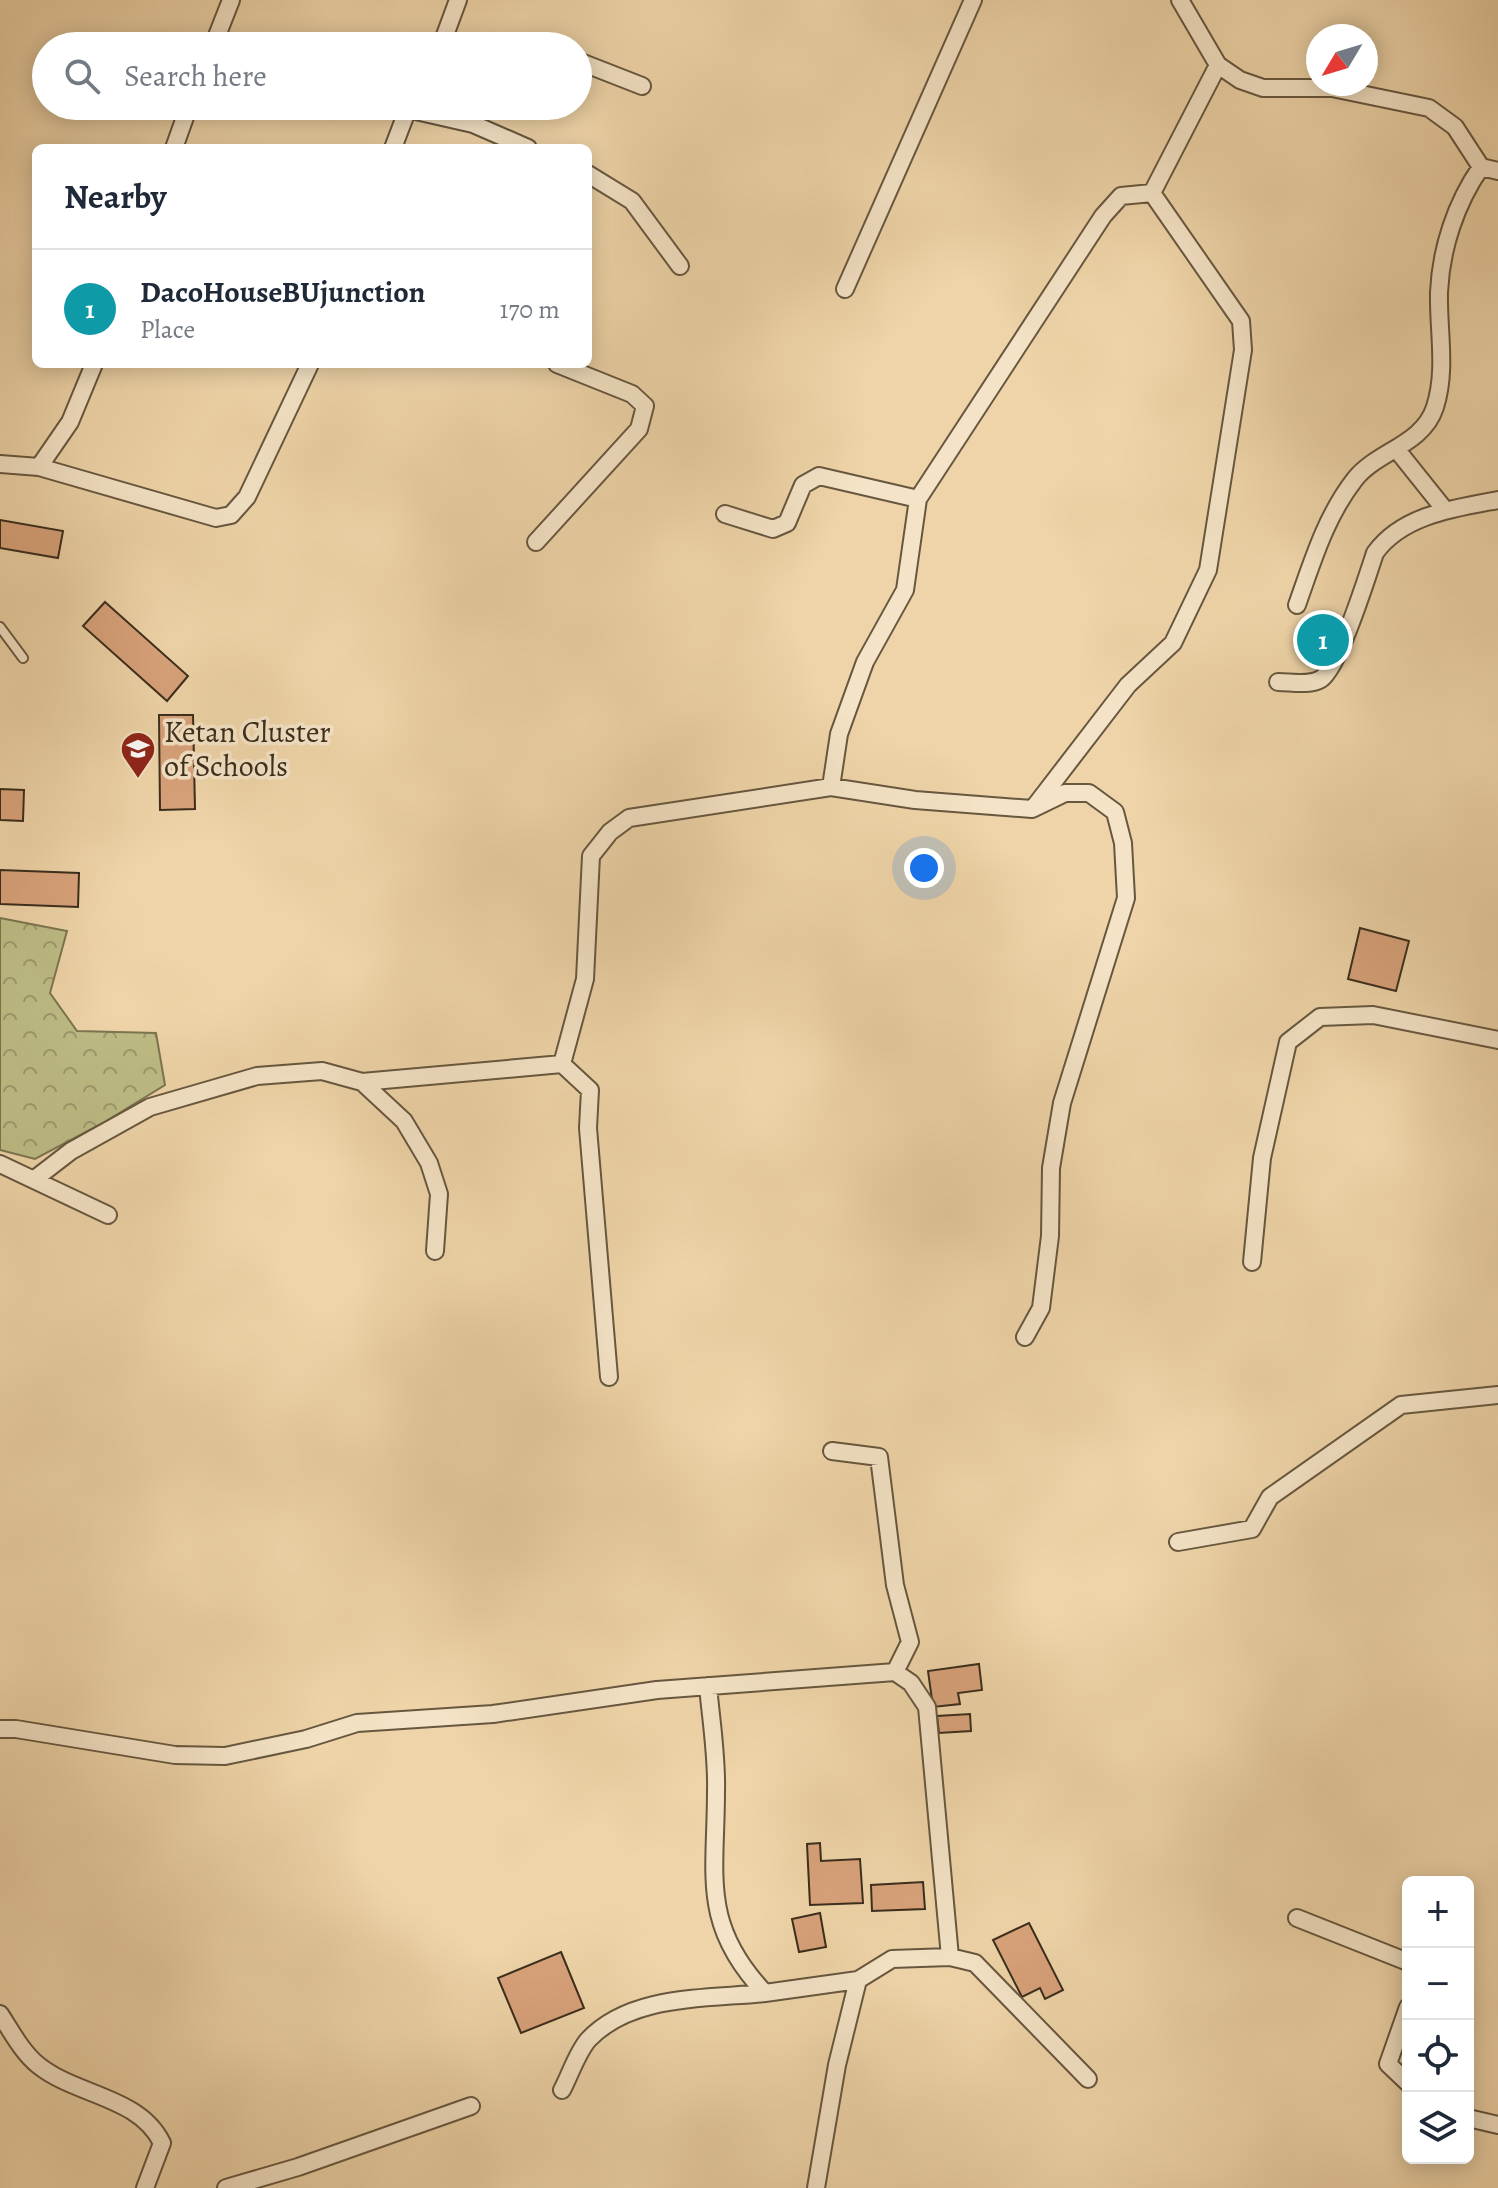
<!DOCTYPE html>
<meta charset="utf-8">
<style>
:root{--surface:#fff;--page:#f6f6f7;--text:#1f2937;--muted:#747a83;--line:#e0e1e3;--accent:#1a73e8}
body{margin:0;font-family:Alegreya,serif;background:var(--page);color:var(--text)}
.controls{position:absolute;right:24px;bottom:24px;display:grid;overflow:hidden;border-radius:12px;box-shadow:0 4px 20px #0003}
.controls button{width:72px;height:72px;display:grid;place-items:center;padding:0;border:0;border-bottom:2px solid var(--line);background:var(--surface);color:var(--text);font:40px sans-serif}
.compass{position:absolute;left:1306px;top:24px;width:72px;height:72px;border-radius:50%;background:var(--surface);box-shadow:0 4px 20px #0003;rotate:232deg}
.you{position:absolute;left:924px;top:868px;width:28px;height:28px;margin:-20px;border:6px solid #fff;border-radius:50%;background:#1a73e8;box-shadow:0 0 0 12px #1a73e833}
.badge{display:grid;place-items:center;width:52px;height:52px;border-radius:50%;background:var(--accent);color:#fff;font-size:26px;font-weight:700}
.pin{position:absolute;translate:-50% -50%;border:4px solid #fff;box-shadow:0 2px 8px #0006}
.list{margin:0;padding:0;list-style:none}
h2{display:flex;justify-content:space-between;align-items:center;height:104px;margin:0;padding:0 32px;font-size:34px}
h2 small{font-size:26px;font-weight:400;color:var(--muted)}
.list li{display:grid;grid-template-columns:52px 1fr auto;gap:24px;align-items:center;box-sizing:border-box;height:120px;padding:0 32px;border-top:2px solid var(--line)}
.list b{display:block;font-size:30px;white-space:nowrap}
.list p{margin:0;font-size:26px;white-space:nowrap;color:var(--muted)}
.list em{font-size:26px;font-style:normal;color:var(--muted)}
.icon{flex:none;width:44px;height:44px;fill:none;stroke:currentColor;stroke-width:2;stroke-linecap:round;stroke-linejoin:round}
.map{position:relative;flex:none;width:1498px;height:2188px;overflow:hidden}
.search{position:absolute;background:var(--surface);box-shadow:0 4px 20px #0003;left:32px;top:32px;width:560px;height:88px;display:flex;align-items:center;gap:20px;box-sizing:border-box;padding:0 28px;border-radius:44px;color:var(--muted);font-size:30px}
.panel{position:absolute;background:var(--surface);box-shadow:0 4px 20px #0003;left:32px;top:144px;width:560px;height:224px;border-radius:12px}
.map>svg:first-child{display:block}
</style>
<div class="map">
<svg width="1498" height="2188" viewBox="0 0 1498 2188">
<defs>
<pattern id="forest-crowns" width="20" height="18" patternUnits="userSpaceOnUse" patternTransform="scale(2)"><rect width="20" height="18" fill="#bdbc85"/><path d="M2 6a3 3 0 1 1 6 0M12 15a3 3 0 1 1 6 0" fill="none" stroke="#9b996c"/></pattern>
</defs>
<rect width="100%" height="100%" fill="#eed4a8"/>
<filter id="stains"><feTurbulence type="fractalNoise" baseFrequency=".0025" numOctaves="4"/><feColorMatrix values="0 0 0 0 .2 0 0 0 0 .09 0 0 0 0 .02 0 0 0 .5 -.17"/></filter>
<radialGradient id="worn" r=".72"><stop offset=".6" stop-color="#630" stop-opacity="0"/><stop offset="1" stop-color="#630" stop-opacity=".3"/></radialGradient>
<!-- forest -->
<path fill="url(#forest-crowns)" stroke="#7c7450" stroke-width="2" d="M0 918 67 931 50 993 77 1031 156 1033 165 1085 103 1123 35 1159 0 1150Z"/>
<!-- building -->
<path fill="#d8a27a" stroke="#3a2d1c" stroke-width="2" d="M0 520 63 531 58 558 0 548Z
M105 602 188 676 167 701 83 626Z
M159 715H193L195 809 160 810Z
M0 789 24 790 23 821 0 820Z
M0 870 79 873 78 907 0 904Z
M1360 928 1409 941 1396 991 1348 979Z
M979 1664 982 1690 958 1693 960 1704 933 1707 928 1671Z
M970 1714 971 1731 939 1733 937 1716Z
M820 1843 821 1861 860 1859 863 1903 810 1905 807 1844Z
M923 1882 925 1909 872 1911 871 1885Z
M820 1913 826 1947 799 1952 792 1919Z
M1029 1923 1063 1990 1045 1999 1040 1988 1022 1997 993 1940Z
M561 1952 584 2008 521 2033 498 1978Z"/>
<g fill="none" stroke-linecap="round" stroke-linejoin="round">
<defs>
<path id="lane" d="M0 627 23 658"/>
<path id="street" d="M1180 0 1218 65 1240 80 1263 88H1332L1429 108 1455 127 1481 167 1498 171
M213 46 231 0
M441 46 458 0
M578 61 642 86
M407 109 473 124 528 148
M174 148 189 106
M393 148 409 106
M588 174 632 201 680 266
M1152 193 1218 65
M845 289 973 0
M1397 450 1445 510
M0 464 39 467 216 518 231 515 247 497 310 364
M39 467 70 422 94 364
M725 514 773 529 787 523 803 485 819 476 918 499
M536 542 639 429 645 406 632 394 557 364
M1297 605C1313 560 1326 516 1355 479 1377 451 1423 445 1435 407 1447 370 1438 330 1439 292 1441 248 1456 203 1481 167
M1278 682C1291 682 1309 686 1321 679 1339 667 1367 577 1375 553 1402 515 1455 508 1498 500
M831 787 839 734 865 662 905 590 918 499 1103 216 1121 196 1152 193
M1035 806 1128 685 1173 643 1208 570 1243 350 1241 321 1152 193
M362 1082 562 1064
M0 1164 108 1215
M36 1178 71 1151 150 1107 257 1076 322 1071 362 1082 404 1121 429 1163 439 1194 435 1251
M1252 1262 1262 1158 1288 1042 1320 1017 1373 1015 1498 1040
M609 1377 588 1128 590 1090 562 1064 585 979 591 856 610 832 629 818 831 787 915 800 1032 809 1065 793H1089L1115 812 1123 843 1126 898 1062 1103 1051 1168 1050 1236 1041 1308 1025 1337
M832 1451 879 1457 895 1585 910 1642 895 1672
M1178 1542 1252 1529 1270 1497 1401 1405 1498 1395
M708 1686C711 1720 717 1756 716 1791 716 1876 700 1924 765 1993L858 1980
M0 1729H16L175 1755 225 1756 306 1739 357 1723 493 1714 657 1690 895 1672 911 1683 927 1707 950 1957
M1297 1918 1408 1962
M1408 2007 1388 2064 1408 2083
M0 2014C11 2031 22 2052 38 2065 76 2096 139 2096 162 2143L145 2188
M562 2090C570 2075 577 2053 588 2040 631 1994 708 1999 765 1993
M1468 2118 1498 2125
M226 2188 298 2167 471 2106
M816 2188 837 2065 858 1980 892 1959 950 1957 975 1963 1088 2079"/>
</defs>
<!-- lane casing -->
<use href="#lane" stroke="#67573f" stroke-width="12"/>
<!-- street casing -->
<use href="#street" stroke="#67573f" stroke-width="20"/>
<!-- lane -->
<use href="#lane" stroke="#f4e3c6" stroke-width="8"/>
<!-- street -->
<use href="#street" stroke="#f4e3c6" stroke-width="16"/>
</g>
<!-- icons -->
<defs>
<symbol id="school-pin" viewBox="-11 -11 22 30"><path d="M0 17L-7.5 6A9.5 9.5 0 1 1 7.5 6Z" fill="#8f2418" stroke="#f4e3c6"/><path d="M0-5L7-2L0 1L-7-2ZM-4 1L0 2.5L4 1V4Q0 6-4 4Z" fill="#fff"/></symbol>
</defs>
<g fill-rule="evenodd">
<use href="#school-pin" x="118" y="729" width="40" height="54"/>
</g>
<g text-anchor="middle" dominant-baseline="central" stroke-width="7" stroke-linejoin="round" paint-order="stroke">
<!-- poi labels -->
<g font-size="30" fill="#3a2d1c" stroke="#f4e3c6" text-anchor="start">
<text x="164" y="732">Ketan Cluster<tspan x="164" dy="34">of Schools</tspan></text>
</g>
</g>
<rect width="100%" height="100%" filter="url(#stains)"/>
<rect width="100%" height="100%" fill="url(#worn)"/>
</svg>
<div class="controls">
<button>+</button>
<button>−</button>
<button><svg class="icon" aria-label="locate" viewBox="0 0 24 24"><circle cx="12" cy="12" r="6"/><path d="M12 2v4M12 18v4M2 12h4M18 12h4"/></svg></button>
<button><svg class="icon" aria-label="layers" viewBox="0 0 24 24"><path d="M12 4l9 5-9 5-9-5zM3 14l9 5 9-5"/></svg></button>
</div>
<svg class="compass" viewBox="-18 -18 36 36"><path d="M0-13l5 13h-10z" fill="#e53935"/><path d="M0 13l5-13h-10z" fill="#747a83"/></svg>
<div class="you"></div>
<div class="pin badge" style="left:1323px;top:640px;background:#0f9aa8">1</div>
<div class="search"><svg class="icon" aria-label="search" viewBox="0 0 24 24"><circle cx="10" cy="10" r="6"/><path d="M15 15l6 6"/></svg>Search here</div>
<section class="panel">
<h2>Nearby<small></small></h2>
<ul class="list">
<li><span class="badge" style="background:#0f9aa8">1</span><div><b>DacoHouseBUjunction</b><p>Place</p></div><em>170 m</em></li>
</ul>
</section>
</div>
